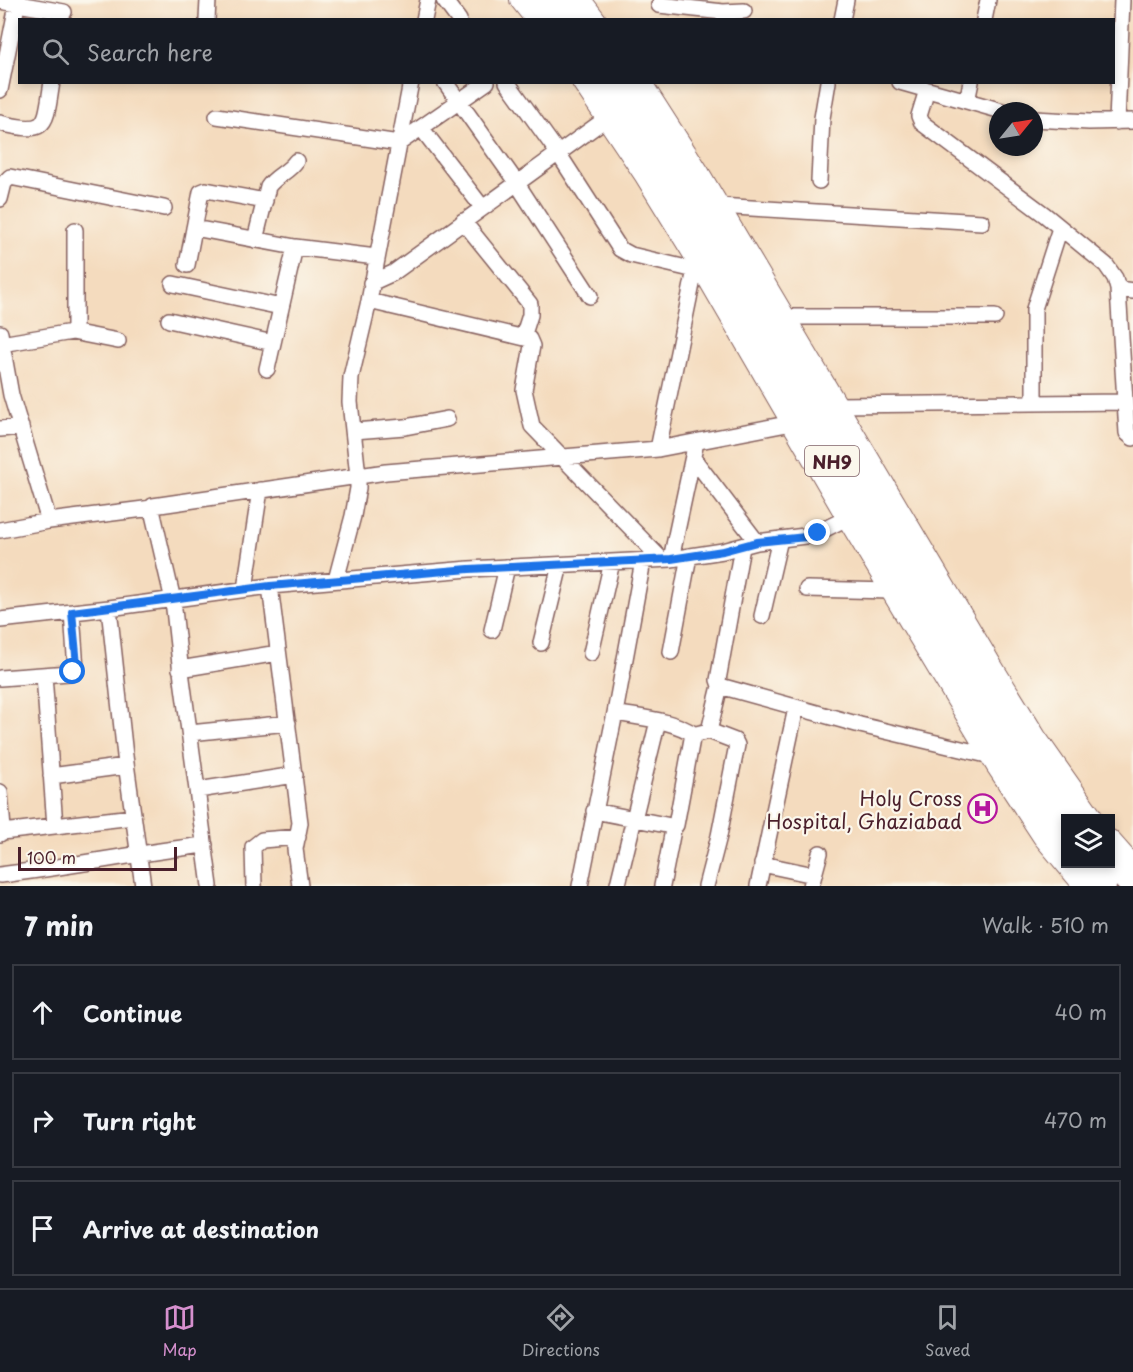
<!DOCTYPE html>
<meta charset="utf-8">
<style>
:root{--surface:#171b24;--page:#20242c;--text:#f1f3f6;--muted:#9ea1a6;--line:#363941;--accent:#d690ce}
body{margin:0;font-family:"Playpen Sans",sans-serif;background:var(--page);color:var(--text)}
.controls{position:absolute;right:18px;bottom:18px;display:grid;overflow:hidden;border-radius:0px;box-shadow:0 3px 9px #0003}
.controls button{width:54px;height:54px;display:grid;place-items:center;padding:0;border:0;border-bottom:2px solid var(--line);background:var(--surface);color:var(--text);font:30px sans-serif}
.compass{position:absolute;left:989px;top:102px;width:54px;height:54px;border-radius:50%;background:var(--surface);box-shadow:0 3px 9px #0003;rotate:60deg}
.scale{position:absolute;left:18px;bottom:15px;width:159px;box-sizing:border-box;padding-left:6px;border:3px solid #4a1f2b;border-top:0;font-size:16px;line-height:21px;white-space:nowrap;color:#4a1f2b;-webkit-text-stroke:4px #fbf7ec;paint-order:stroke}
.stop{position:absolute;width:18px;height:18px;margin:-14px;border:4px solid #1a73e8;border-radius:50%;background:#fff}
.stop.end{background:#1a73e8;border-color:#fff;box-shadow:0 2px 6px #0008}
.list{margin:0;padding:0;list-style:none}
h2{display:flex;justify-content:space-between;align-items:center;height:78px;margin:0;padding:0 24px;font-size:26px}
h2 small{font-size:20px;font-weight:400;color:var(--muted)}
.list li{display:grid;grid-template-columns:39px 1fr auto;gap:18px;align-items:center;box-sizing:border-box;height:96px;margin:0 12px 12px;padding:0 12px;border:2px solid var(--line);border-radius:0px}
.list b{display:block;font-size:22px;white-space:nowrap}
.list em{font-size:20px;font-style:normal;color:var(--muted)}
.icon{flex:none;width:33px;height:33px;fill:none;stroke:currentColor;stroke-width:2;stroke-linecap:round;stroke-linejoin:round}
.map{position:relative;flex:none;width:1133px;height:886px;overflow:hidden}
.search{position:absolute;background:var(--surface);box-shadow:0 3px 9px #0003;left:18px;right:18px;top:18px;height:66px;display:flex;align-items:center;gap:15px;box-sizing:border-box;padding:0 21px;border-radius:0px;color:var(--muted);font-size:22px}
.sheet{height:402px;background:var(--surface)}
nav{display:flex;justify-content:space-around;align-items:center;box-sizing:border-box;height:84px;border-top:2px solid var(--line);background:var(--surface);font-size:16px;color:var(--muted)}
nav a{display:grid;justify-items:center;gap:3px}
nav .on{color:var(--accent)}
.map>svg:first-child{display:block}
</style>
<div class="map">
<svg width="1133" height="886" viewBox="0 0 1133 886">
<rect width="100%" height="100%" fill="#fbf7ec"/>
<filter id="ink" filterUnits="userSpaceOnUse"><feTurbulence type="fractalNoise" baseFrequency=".0167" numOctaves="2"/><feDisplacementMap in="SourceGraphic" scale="12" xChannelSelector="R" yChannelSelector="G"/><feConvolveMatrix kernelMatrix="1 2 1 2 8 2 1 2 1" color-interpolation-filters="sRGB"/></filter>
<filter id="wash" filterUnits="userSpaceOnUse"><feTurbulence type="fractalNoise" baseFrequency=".008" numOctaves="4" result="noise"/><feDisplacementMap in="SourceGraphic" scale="24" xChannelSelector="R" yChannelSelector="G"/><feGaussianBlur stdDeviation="1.35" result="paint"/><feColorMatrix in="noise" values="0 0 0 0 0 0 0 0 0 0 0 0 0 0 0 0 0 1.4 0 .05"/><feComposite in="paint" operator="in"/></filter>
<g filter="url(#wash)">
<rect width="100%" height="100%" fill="#f4dbbe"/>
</g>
<g filter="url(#ink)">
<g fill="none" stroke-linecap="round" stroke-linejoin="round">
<defs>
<path id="minor" d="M444 0 459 20
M0 1 64 12
M659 5 723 12 744 11
M207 20 208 0
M424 20 428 0
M842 20 846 0
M984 20 988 0
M445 82 516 182 590 296
M507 82 558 153 620 249 631 255 695 270
M900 82 1002 111
M0 90 18 0
M927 90 919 116 922 123 1045 215 1106 265 1115 278 1118 289 1127 433 1133 438
M967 101 971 82
M217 116 399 143 487 82
M1034 119 1089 122 1133 121
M1117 122 1122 0
M0 123C49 135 45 125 52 82
M422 129 482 207
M819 181 822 118 828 82
M0 199 4 183 10 177 164 208
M719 206 982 222
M463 221 530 304V315L523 337
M194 228 295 247 376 257
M255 240 268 187C275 176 289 172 296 161
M187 265 201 192 206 190 265 201
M371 283 393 273 607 118
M173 284 281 307
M1118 289 1133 291
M369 301 529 339 532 346 524 390 532 426 661 559
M786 317H995
M169 320 273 343
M75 332V230
M0 333 11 395 49 521
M1 344 72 332 118 341
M267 369 295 247
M1034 403V309L1060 228
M838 405 1125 402
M0 429 21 427
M354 431 405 427 447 419
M658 449 697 260
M693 458 757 542
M0 530 49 521 152 508
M742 547 718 680 720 686 860 725 991 756
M671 559 696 442
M336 580 353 516 358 488V476L350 402 351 377 369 301 411 82
M270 586 300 823 295 849 300 886
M245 589 260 490
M807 589 891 591
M109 608 125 756 143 886
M762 616 780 539
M0 620 109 608 270 586 469 569 671 559 723 551 757 542 813 535 847 518
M492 630 507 567
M541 643 560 565
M671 652 689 556
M591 653 612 562
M180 669 278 653
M44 675 55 826
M0 678 69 673 76 670 72 612
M615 713C641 718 673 720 695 735
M190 733 288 723
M51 776 126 766
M198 790 295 775
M0 792 3 829 0 834
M594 811 671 826 676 825 692 739 696 734 709 731 720 686
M2 832 133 817
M762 864 814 875
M0 875C69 867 136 853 205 845
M618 884 658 721
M210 886 180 664 173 600 152 510 153 506 386 472 658 449 792 423
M254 886 253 847 262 840 298 837
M580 886 615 713 643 561
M662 886 674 825
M706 886 719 836 737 745 735 741 709 731
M758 886 796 708
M811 886 820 853"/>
<path id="major" d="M520 0 536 20
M581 0 596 20
M582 82 645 176 697 260 847 518 997 767 1043 837 1084 886
M641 82 700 174 991 664 1036 737 1093 818
M1110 840 1133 866"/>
<path id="highway" d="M540 0 554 20
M563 0 578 20
M600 82 671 189 988 722 1038 800 1066 838
M624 82 685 175 1006 716 1052 790 1073 818
M1086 864 1105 886
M1110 864 1131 886"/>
</defs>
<!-- minor casing -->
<use href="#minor" stroke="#86615e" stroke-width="18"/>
<!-- major casing -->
<use href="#major" stroke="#86615e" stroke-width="22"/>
<!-- highway casing -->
<use href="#highway" stroke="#86615e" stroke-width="26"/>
<!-- minor -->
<use href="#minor" stroke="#fff" stroke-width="15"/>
<!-- major -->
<use href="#major" stroke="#fff" stroke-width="20"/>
<!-- highway -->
<use href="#highway" stroke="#fff" stroke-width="22"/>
</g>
</g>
<g fill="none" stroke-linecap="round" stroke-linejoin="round" filter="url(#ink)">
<!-- route -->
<path stroke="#1a73e8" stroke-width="8" d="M73 672 76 670 77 665 72 612 270 586 469 569 671 559 723 551 757 542 806 537 818 533"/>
</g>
<!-- icons -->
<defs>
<symbol id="hospital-ring" viewBox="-11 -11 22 22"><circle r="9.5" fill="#fbf7ec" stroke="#b5179e" stroke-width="1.5"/><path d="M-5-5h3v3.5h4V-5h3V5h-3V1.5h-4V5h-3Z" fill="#b5179e"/></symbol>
</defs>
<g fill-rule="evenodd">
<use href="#hospital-ring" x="966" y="792" width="33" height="33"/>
</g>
<g text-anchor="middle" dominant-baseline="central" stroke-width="4.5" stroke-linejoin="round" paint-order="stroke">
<!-- shield labels -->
<rect fill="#fbf7ec" stroke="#7f6065" stroke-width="1.5" x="805" y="446" width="54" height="30" rx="4.5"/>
<g font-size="18" font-weight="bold" fill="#4a1f2b">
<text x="832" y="461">NH9</text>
</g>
<!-- poi labels -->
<g font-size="20" fill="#4a1f2b" stroke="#fbf7ec" text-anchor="end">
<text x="962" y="798">Holy Cross<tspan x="962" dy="23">Hospital, Ghaziabad</tspan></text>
</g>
</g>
</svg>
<div class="controls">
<button><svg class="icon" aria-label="layers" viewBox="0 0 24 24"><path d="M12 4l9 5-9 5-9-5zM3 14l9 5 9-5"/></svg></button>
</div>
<svg class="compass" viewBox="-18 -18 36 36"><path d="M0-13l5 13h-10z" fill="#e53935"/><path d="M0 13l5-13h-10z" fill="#9ea1a6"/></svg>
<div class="scale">100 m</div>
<div class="stop" style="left:73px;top:672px"></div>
<div class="stop end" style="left:818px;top:533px"></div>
<div class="search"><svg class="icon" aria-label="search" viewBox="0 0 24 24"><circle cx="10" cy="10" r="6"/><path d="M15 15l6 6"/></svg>Search here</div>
</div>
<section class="sheet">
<h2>7 min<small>Walk · 510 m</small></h2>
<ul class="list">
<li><svg class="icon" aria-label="ahead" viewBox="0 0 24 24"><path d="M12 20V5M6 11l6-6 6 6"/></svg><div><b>Continue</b></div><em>40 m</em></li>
<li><svg class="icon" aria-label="right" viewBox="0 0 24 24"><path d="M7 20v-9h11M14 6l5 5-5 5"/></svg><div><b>Turn right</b></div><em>470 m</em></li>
<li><svg class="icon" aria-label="arrive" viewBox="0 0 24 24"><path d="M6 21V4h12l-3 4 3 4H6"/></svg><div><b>Arrive at destination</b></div></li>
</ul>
</section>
<nav>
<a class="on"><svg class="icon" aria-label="map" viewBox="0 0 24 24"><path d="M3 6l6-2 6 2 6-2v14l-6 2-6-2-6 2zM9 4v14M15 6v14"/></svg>Map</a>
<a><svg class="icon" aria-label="directions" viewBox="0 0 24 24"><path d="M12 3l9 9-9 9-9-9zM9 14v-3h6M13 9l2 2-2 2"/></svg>Directions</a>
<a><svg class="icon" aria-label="saved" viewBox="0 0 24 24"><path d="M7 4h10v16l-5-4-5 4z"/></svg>Saved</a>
</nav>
